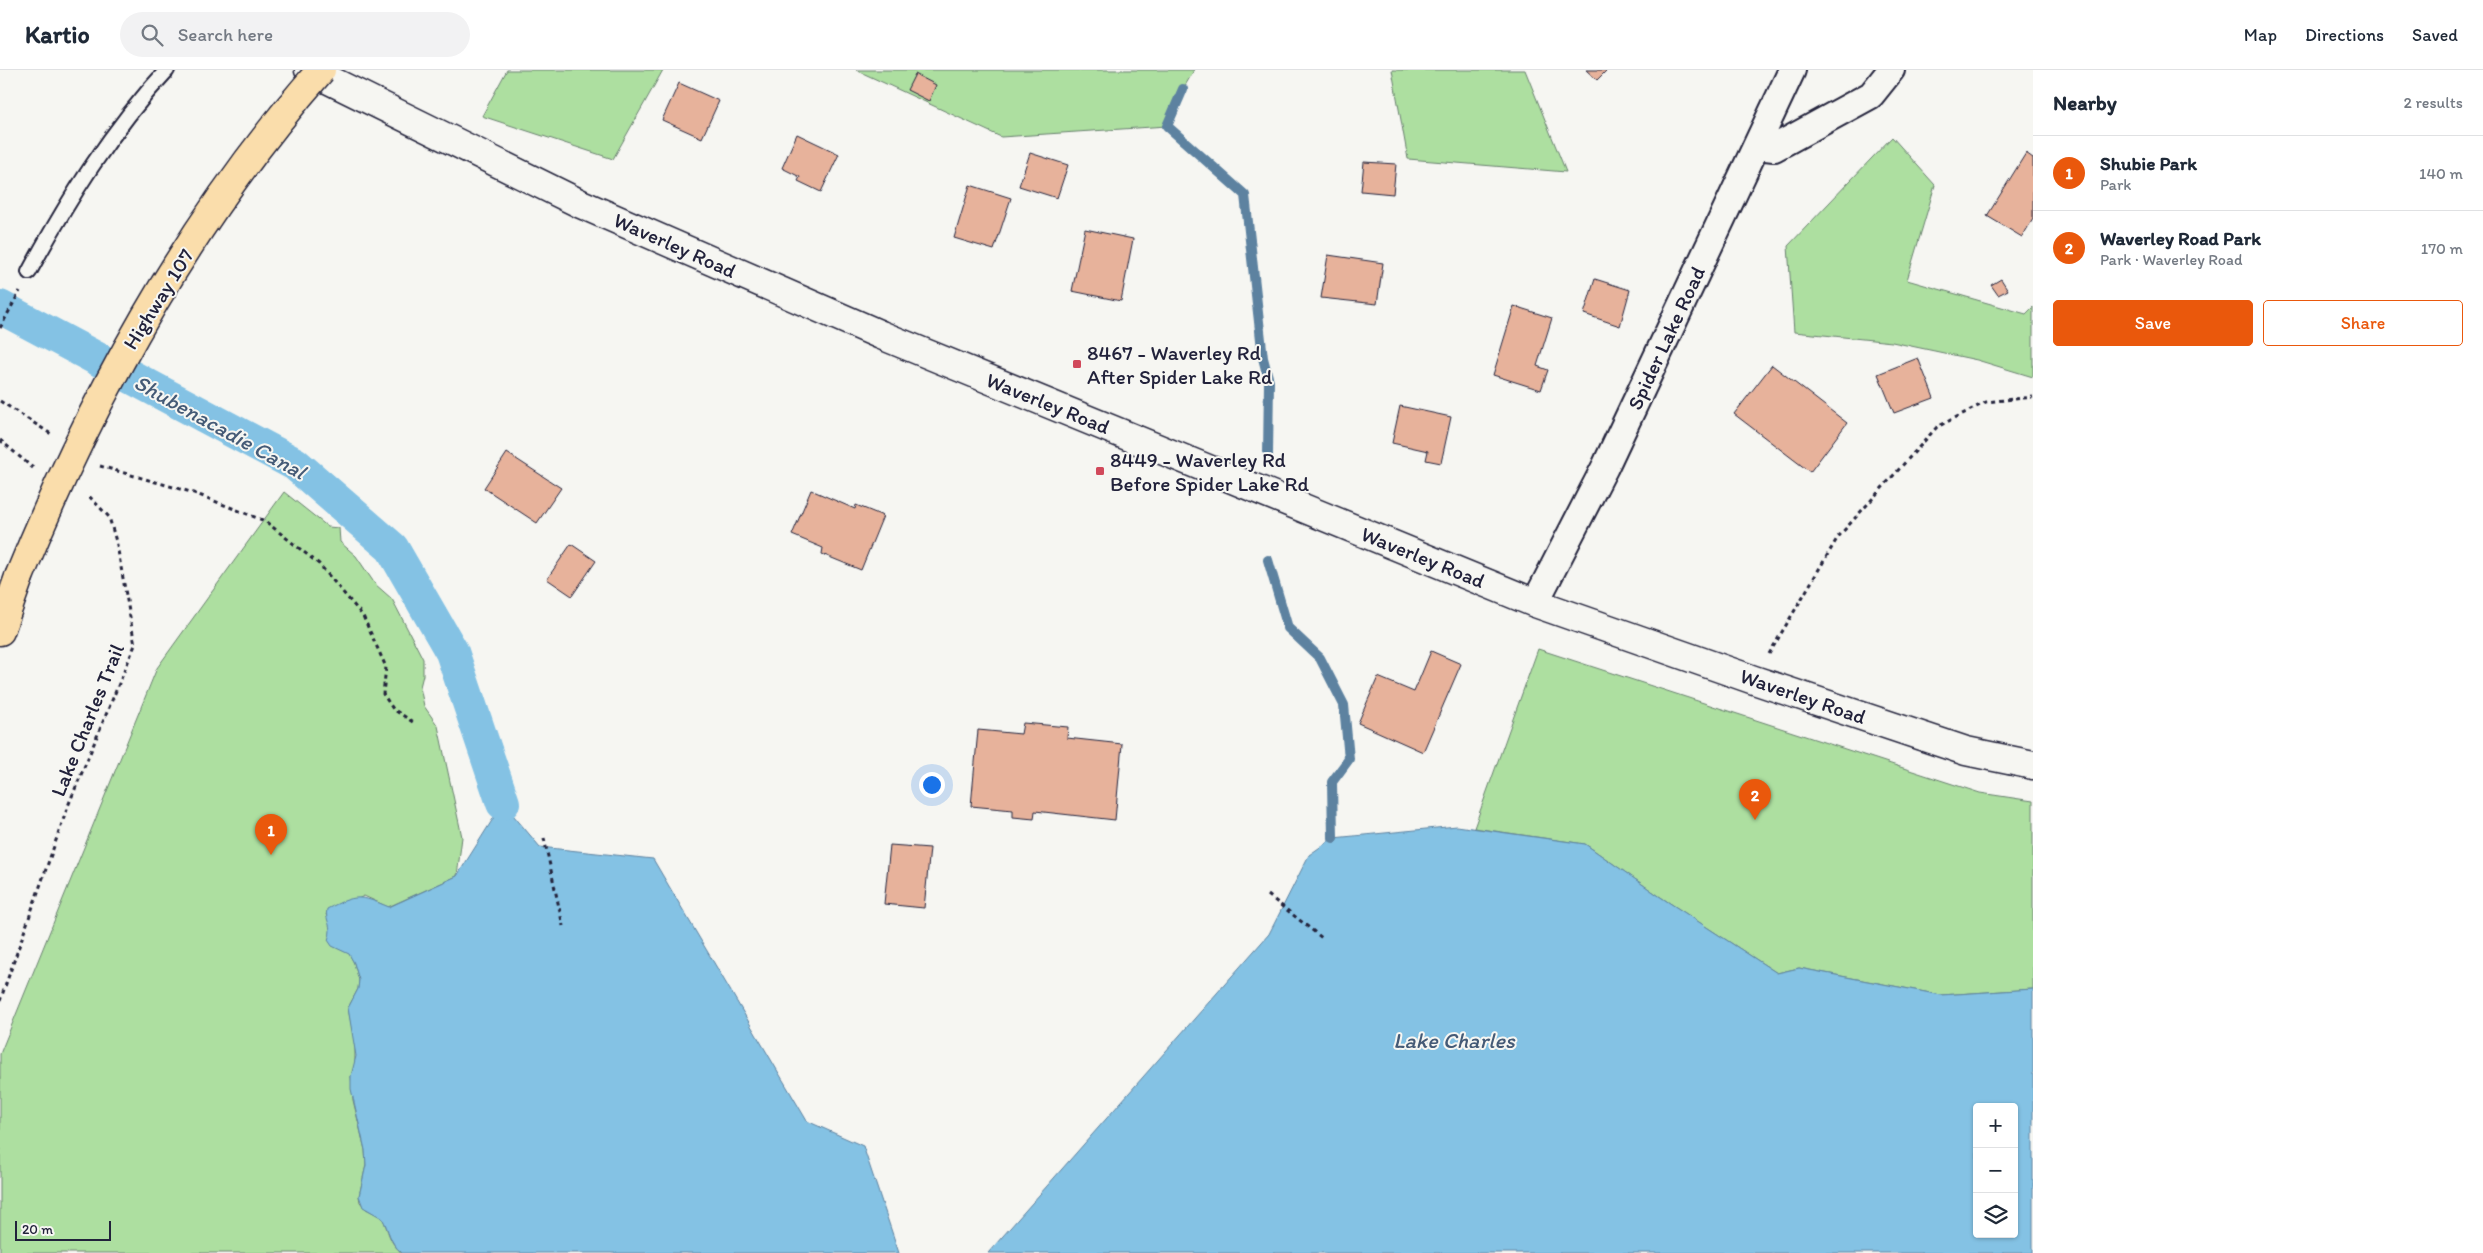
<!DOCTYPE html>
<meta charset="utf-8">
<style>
:root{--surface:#fff;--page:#f2f2f3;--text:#1f2937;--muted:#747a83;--line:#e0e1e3;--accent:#ea580c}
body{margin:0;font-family:Itim,sans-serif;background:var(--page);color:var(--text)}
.controls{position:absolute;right:15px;bottom:15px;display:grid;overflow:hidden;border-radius:5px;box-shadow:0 1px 4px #0004}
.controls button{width:45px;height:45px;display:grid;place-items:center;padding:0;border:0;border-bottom:1px solid var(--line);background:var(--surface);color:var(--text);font:25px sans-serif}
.scale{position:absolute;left:15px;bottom:12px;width:96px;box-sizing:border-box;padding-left:5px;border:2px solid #22223b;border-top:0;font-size:14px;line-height:18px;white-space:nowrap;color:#22223b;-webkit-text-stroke:4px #f6f6f2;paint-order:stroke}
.you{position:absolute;left:931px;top:714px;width:18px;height:18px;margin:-12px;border:4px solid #fff;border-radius:50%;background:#1a73e8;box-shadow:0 0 0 8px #1a73e833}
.badge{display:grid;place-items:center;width:32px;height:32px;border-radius:50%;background:var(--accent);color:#fff;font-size:16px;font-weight:700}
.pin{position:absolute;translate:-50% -41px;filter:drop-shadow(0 1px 2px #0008)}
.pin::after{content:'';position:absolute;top:26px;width:18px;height:15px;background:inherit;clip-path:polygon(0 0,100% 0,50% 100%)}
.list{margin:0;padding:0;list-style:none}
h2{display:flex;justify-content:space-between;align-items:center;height:65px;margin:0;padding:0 20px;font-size:21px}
h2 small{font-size:16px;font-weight:400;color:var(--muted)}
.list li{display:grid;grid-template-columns:32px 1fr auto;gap:15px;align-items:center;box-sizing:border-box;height:75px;padding:0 20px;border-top:1px solid var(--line)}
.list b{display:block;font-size:19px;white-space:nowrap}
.list p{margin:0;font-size:16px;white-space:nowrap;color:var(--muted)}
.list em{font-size:16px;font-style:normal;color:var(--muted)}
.actions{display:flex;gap:10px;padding:15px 20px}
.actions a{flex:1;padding:11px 0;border:1px solid var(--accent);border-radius:5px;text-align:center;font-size:18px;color:var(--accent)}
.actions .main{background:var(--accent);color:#fff}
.icon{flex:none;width:28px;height:28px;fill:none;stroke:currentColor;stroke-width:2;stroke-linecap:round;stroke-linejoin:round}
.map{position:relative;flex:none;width:2033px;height:1183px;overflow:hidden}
header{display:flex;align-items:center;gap:30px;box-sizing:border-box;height:70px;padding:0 25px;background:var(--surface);border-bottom:1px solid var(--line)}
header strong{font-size:24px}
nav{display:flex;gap:28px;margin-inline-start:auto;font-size:18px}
.search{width:350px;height:45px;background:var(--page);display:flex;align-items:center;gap:12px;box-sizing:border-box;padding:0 18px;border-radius:28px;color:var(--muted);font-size:19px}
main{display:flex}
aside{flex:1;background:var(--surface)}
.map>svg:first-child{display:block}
</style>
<header>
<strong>Kartio</strong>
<div class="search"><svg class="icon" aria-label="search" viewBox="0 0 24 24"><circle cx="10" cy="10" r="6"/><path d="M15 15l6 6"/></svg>Search here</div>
<nav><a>Map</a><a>Directions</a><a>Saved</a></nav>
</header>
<main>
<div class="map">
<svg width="2033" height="1183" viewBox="0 0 2033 1183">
<rect width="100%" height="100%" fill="#f6f6f2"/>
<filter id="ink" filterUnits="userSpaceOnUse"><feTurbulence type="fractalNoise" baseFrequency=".02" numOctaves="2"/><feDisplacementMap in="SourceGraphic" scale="10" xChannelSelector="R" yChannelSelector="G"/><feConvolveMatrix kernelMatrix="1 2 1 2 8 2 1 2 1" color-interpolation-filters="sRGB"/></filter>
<g filter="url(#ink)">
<!-- green -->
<path fill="#addfa0" stroke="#68806e" d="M507 0H663L613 89 482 46Z
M856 0H1194L1170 42 1167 56 1001 67Z
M1392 0H1525L1566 102 1408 89Z
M1892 67 1935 115 1907 210 2026 244 2033 237V307L1977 290 1892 272 1794 262 1788 176Z
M284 422 328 457 339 458 340 472 356 486 375 514 392 529 423 589V605L420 617 424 636 438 656 462 767 457 806 388 837 364 826 326 844 331 858 333 876 349 883 354 893 359 910 358 919 348 938 355 974V995L351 1006 353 1030 365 1080 366 1095 359 1126 360 1132 366 1139 382 1147C389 1161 388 1172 402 1183H0V984L157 598Z
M1538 579 1980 723 2033 731V919L1941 925 1799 898 1777 903 1659 826 1585 774 1474 758Z"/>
<!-- water -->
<path fill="#84c2e4" stroke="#5d82a0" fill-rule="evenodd" d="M503 733 540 777 653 789 807 1051 863 1076 899 1183H402C388 1171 390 1161 382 1148L363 1137 359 1126 366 1095 365 1080 351 1019V1006L356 986 348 938 358 919 359 910 354 893 349 884 332 876 328 870C334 855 324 851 327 839 356 824 360 825 389 837L457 806Z
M1457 756 1585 774 1659 826 1777 903 1799 898 1941 925 2033 919V1183H988L1269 864 1309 785 1333 768ZM1977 1037H2014V1164H1977Z"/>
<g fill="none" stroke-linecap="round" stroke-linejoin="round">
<!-- stream -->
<path stroke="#5d82a0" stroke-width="10" d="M1183 19 1167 56 1245 125 1263 288 1269 311 1268 385
M1268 490 1288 558 1320 588 1344 635 1349 689 1332 712 1333 768"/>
<!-- canal -->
<path stroke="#84c2e4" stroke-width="34" d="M0 237 295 394 392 478 452 582 503 733"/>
</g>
<!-- building -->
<path fill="#e7b29b" stroke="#22223b" d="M1586 0H1607L1597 10Z
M915 4 936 15 929 31 907 20Z
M679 13 719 31 702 68 662 50Z
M797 64 839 84 821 122 798 111 800 107 782 98Z
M1030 83 1068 95 1057 128 1019 116Z
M2026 83 2033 88V149L2022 167 1987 146Z
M1364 92 1396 94 1393 124 1361 121Z
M970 115 1011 128 994 180 954 168Z
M1085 159 1133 169 1121 231 1072 221Z
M1328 185 1383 193 1377 234 1321 228Z
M1595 209 1630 220 1620 256 1584 244Z
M2001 209 2008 220 1998 225 1991 215Z
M1514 236 1552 248 1537 296 1548 300 1541 320 1493 305Z
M1918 288 1934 328 1894 343 1878 304Z
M1772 295 1847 353 1810 402 1734 344Z
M1400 336 1451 347 1441 393 1426 390 1428 381 1392 373Z
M507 383 561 418 537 453 484 418Z
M811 420 855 439 856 435 883 446 861 500 822 484 823 478 792 465Z
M571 474 596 491 572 526 547 509Z
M1431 581 1461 594 1423 682 1358 653 1378 607 1414 622Z
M1023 653 1068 657 1067 668 1122 674 1115 750 1035 741 1034 749 1013 747V740L971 736 978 660 1021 664Z
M890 775 930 778 924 838 884 834Z"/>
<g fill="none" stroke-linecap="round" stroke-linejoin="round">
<defs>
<path id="service" d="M29 202C68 130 111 60 167 0"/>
<path id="minor" d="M1757 76 1774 78 1871 25 1891 0
M1535 533 1605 397 1792 0"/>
<path id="secondary" d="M309 0 581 134 881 265 1535 533 1754 610 1966 681 2033 695"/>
<path id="motorway" d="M0 561 19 507"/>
</defs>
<!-- service casing -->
<use href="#service" stroke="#22223b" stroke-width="18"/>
<!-- minor casing -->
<use href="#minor" stroke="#22223b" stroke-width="30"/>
<!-- secondary casing -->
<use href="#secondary" stroke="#22223b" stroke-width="31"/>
<!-- motorway casing -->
<use href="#motorway" stroke="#22223b" stroke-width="31"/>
<!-- path -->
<path stroke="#22223b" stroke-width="3" stroke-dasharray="4 4" stroke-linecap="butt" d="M0 258 20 221
M0 331 51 364
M0 370 33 398
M100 396 194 423 265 451 319 494 363 546 386 597 383 624 393 639 416 654
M1769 584 1838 467 1937 357 1986 332 2033 327
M544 768 563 856
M1268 825 1322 868
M0 931 68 736 135 575 117 475 109 447 88 425"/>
<!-- service -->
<use href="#service" stroke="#f6f6f2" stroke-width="14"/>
<!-- minor -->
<use href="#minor" stroke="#f6f6f2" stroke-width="26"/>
<!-- secondary -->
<use href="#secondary" stroke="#f6f6f2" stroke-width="28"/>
<!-- motorway -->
<use href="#motorway" stroke="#faddab" stroke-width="28"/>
<defs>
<path id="motorway-bridge" d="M19 507C93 325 191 148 321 0"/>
</defs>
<!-- motorway-bridge casing -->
<use href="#motorway-bridge" stroke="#22223b" stroke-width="31" stroke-linecap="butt"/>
<!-- motorway-bridge -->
<use href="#motorway-bridge" stroke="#faddab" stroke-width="28"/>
</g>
</g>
<!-- markers -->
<g fill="#d1495b" stroke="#f6f6f2" stroke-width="2">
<rect x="1072" y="289" width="10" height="10" rx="2.5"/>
<rect x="1095" y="396" width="10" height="10" rx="2.5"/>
</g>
<g text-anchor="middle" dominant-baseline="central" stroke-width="4" stroke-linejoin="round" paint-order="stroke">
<!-- street labels -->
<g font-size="21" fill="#22223b" stroke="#f6f6f2">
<text transform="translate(675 175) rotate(24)">Waverley Road</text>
<text transform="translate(158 229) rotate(-58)">Highway 107</text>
<text transform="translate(1666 268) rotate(-65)">Spider Lake Road</text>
<text transform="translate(1048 333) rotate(22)">Waverley Road</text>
<text transform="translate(1423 487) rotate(22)">Waverley Road</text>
<text transform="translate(1803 626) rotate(19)">Waverley Road</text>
<text transform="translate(87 650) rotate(-68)">Lake Charles Trail</text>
</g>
<!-- poi labels -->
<g font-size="21" fill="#22223b" stroke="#f6f6f2" text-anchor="start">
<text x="1087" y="282">8467 - Waverley Rd<tspan x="1087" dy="24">After Spider Lake Rd</tspan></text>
<text x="1110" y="389">8449 - Waverley Rd<tspan x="1110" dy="24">Before Spider Lake Rd</tspan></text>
</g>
<!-- water labels -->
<g font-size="22" font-style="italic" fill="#445a76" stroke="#f6f6f2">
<text transform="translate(220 357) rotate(29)">Shubenacadie Canal</text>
<text x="1454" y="970">Lake Charles</text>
</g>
</g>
</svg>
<div class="controls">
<button>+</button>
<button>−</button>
<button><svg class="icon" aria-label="layers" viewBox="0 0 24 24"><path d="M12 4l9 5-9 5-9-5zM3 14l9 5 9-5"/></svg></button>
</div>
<div class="scale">20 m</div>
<div class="you"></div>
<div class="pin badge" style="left:271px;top:785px">1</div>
<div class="pin badge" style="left:1755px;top:750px">2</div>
</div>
<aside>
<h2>Nearby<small>2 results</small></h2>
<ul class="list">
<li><span class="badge">1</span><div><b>Shubie Park</b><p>Park</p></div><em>140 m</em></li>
<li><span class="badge">2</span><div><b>Waverley Road Park</b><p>Park · Waverley Road</p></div><em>170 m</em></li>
</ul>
<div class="actions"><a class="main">Save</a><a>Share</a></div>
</aside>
</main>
